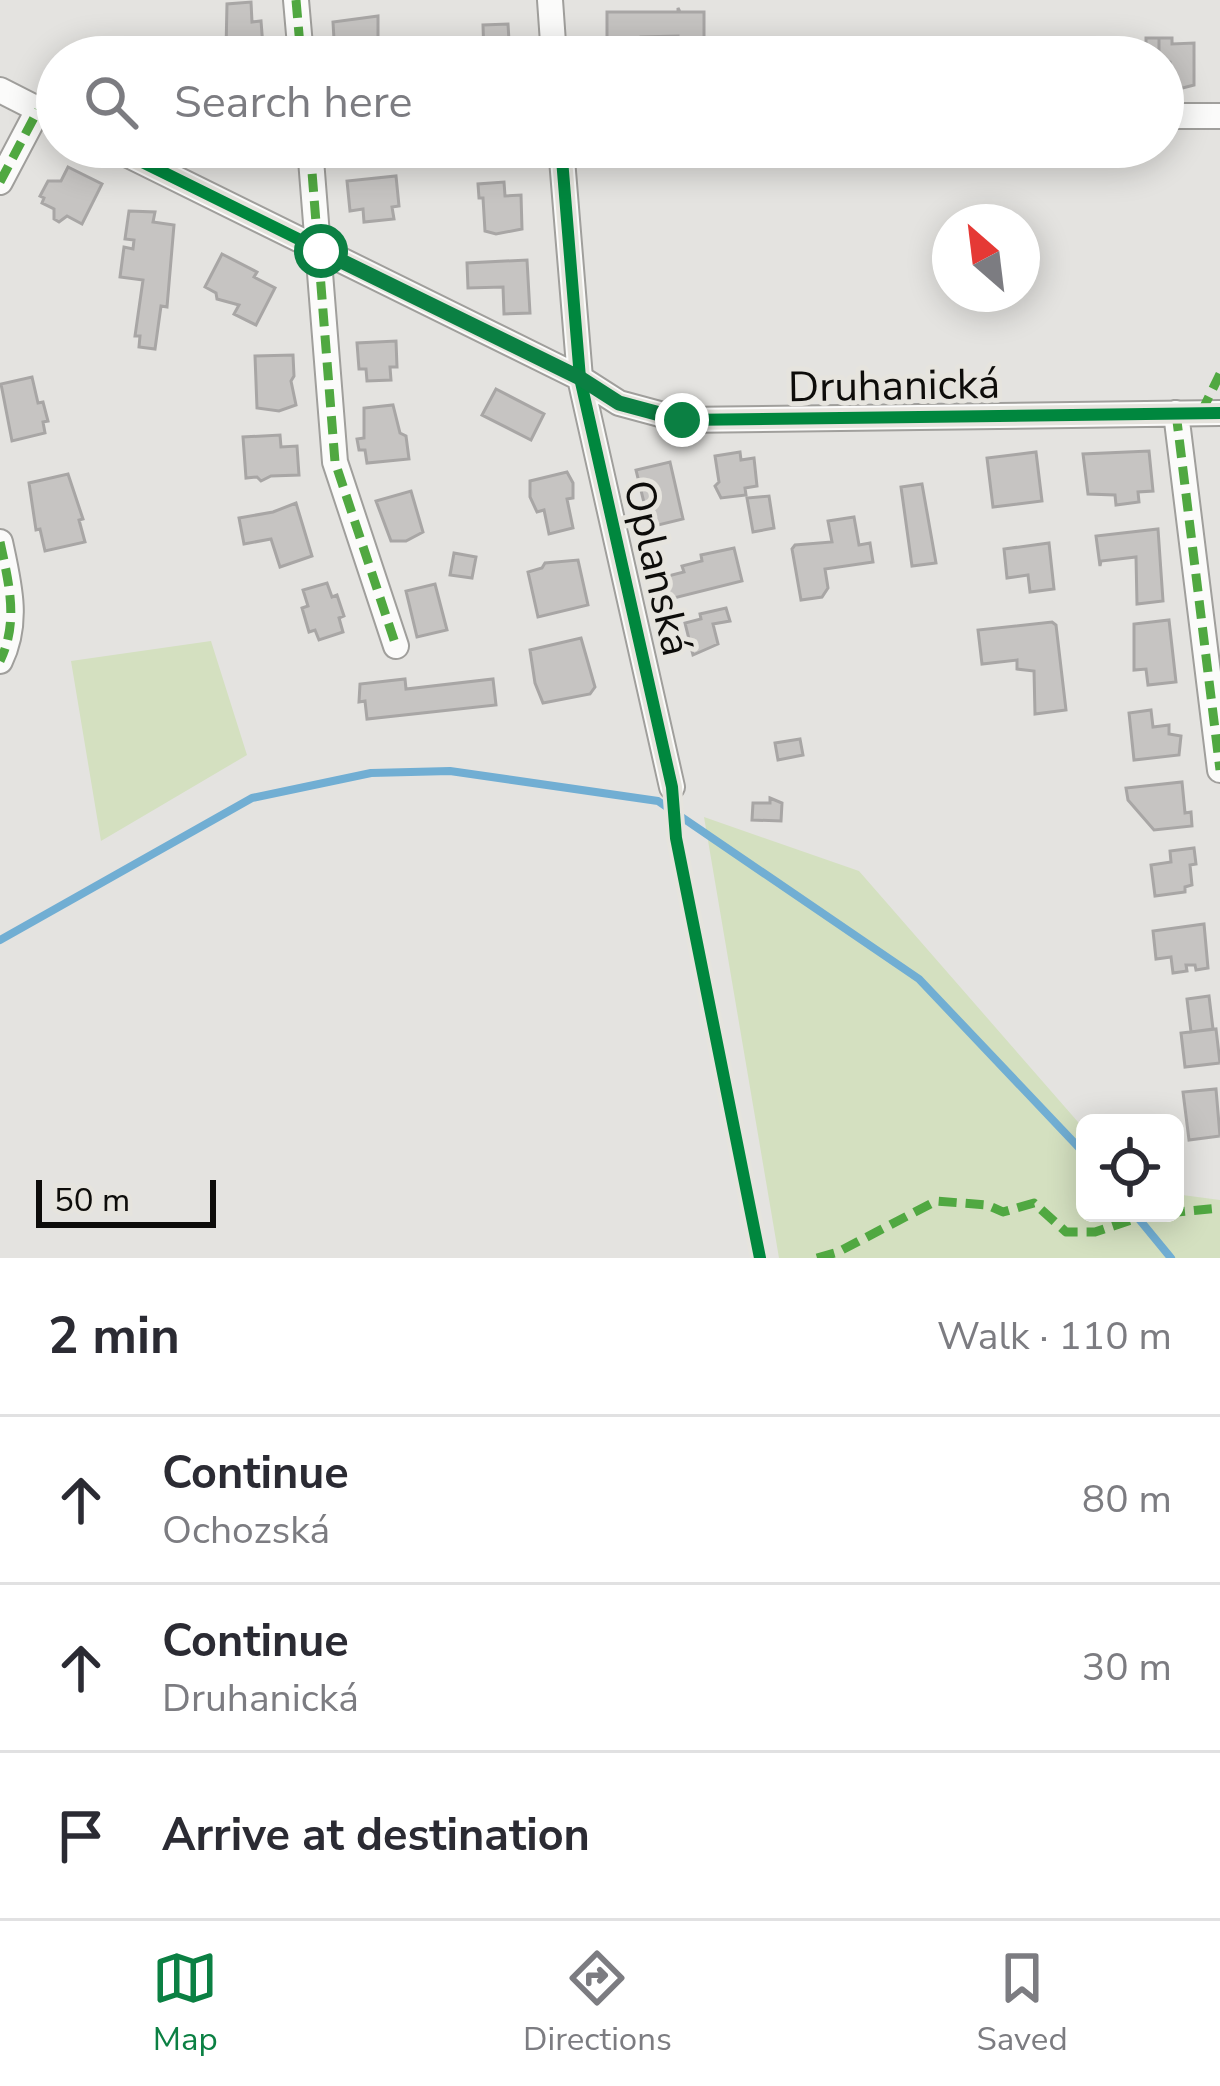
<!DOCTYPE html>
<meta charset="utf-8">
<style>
:root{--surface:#fff;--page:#f7f7f7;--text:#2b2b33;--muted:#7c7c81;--line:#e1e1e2;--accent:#0b8043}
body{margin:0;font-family:"Nunito Sans",sans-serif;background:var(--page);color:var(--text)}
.controls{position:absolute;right:36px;bottom:36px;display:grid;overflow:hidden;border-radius:18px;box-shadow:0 6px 30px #0003}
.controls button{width:108px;height:108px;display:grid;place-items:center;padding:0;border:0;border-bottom:3px solid var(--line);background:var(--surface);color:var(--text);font:60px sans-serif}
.compass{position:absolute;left:932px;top:204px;width:108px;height:108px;border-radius:50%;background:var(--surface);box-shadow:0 6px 30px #0003;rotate:332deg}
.scale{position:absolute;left:36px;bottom:30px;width:180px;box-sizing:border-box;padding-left:12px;border:6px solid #0d0c0a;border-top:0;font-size:33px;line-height:42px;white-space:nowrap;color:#0d0c0a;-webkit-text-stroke:9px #e6e4de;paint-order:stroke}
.stop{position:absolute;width:36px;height:36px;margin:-27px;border:9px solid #0b8043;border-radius:50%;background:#fff}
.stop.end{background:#0b8043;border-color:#fff;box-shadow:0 3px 12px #0008}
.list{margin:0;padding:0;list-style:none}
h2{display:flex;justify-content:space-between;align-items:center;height:156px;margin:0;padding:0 48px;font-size:51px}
h2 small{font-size:39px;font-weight:400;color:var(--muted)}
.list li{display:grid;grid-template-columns:78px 1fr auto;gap:36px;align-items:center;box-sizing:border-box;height:168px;padding:0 48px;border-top:3px solid var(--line)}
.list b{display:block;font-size:45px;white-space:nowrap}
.list p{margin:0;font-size:39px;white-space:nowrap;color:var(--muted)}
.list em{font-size:39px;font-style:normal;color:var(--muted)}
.icon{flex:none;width:66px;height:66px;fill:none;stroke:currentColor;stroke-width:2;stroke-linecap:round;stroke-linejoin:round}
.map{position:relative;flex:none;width:1220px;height:1258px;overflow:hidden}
.search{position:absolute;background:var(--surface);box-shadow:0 6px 30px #0003;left:36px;right:36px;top:36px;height:132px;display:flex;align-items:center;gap:30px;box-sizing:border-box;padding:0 42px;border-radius:66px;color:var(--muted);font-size:45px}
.sheet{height:660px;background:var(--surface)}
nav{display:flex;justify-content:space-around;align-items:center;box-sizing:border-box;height:168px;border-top:3px solid var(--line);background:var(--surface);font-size:33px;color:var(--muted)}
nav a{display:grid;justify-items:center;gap:6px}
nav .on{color:var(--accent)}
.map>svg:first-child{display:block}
</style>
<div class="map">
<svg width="1220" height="1258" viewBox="0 0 1220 1258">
<rect width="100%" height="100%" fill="#e4e3e0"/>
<!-- green -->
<path fill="#d4e0c0" d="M211 641 247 755 101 841 71 661Z
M704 817 859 871 1085 1130V1213H1175V1194L1220 1200V1258H779Z"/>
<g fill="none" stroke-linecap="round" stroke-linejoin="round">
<!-- stream -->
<path stroke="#71aed3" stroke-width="8" d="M0 940 252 798 371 773 450 771 658 801 919 979 1085 1154
M1134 1213 1171 1258"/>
</g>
<!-- building -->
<path fill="#c6c4c2" stroke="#a8a6a5" stroke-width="3" d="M251 2 252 22 261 21 263 47 226 50 227 4Z
M678 8 680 12H704V57H678V36L641 37V51H607V12H678Z
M378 16V45H375L379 57H335L333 22Z
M508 24 510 57H484L483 25Z
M754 38H767V57H732V44H754Z
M767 38H780L781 43H802V57H767Z
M852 38H865V57H830V44L852 43Z
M865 38H878L879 44 900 43V57H865Z
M950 38H963V57H928V44L950 43Z
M963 38H976V44L998 43V57H963Z
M1047 38H1061V57H1026V43H1047Z
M1061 38H1074V43H1096V57H1061Z
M1146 38H1159V57H1124V43H1146Z
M1159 38H1172V44L1194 43V85L1179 89 1171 85 1170 62 1159 57Z
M68 167 102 184 82 224 67 216 59 222 54 219V209L42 203 44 198 40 196 48 181H61Z
M396 176 399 206 392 207 394 219 364 222 363 209 350 211 347 181Z
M504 182 505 196 521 195 522 229 496 234 485 231 483 198H479L478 184Z
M129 211 155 212 153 222 174 225 167 307 161 306 155 349 139 347 140 336H135L143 280 120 277 124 247 133 249 134 240 125 239Z
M222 254 257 272 254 277 275 288 256 325 234 314 239 305 217 299 216 293 205 287Z
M527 260 530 313 504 314 503 287 468 288 467 263Z
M396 341 397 367H390L391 380 367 381 366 369H359L357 343Z
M293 355 294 376 291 381 296 405 279 411 257 408 255 356Z
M32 377 38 403 43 402 48 421 43 422 45 433 12 441 1 384Z
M496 389 544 414 531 440 482 415Z
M393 405 400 433 406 436 409 459 367 463 365 450H359L357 439 364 438V408Z
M280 435 281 447 297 446 299 475 271 476 261 481 257 477 246 478 243 437Z
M1149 451 1153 491 1138 492 1139 502 1116 505 1115 495 1088 494 1083 454Z
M740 452 741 460 754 458 757 486 745 488 746 495 721 498 715 486 719 482 715 456Z
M1036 452 1042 501 993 507 987 458Z
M670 462 683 519 650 527 636 470Z
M567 472 573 483V498L567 499 573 528 549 534 544 510 537 512 530 497V481Z
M68 474 83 519 79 520 85 542 45 551 40 529 36 530 29 483Z
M922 484 936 563 912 566 901 487Z
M411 491 423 532 406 541H391L376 501Z
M769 496 774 528 753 532 747 498Z
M296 503 312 556 280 567 271 539 244 544 239 518 273 512Z
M854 517 859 545 870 543 873 562 825 569 828 588 822 597 801 600 792 549 795 545 832 542 828 521Z
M1158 529 1163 601 1137 604 1136 557 1101 561 1100 566 1096 536Z
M1049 543 1054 589 1030 592 1028 575 1007 578 1004 549Z
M734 548 742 581 670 599 664 577 684 572 682 566 702 561 701 555Z
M454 553 476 557 472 578 450 575Z
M578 560 588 605 538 617 528 572 542 568 545 563Z
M327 583 332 597 337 595 344 616 339 618 343 632 319 640 315 630 309 632 302 608 308 606 303 590Z
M435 584 447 630 417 637 406 591Z
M726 608 730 621 713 624 718 644 693 655 685 623 701 619 700 614Z
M1169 620 1176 682 1148 685 1146 669 1134 670V624Z
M1052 622 1056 625 1066 710 1035 714 1034 671 1017 669V660L982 664 978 630Z
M581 638 595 687 590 694 543 703 535 683 530 650Z
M405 679 406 689 493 679 496 705 367 719 365 701 359 702 360 684Z
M1151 710 1153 727 1169 725V734L1181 736 1179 755 1134 760 1129 713Z
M800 739 803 755 778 760 775 743Z
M1182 782 1185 813 1191 812 1192 826 1154 830 1128 800 1126 788Z
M770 798 782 803 781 821 752 820 753 803H770Z
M1194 848 1196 864 1190 865 1192 885 1185 887V892L1155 896 1151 865 1171 862 1170 851Z
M1204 924 1208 968 1196 970 1195 965H1186L1187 971 1173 973 1171 957 1156 959 1153 931Z
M1209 996 1213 1029 1191 1032 1187 999Z
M1216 1029 1220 1063 1185 1067 1181 1033Z
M1216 1089 1220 1136 1189 1140 1183 1092Z"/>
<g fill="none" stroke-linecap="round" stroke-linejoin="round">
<defs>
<path id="minor" d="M296 0 301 57
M550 0 554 57
M0 90 57 119
M1163 116H1220
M112 147 580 378 619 403 682 420 1220 413
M310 147 335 462 396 646
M561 147 580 378 672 787
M0 182 38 110
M1176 413 1220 770
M0 542C9 584 19 622 0 661"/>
</defs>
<!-- minor casing -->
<use href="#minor" stroke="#a09f9c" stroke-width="28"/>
<!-- minor -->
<use href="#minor" stroke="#fbfbfa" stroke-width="24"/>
<!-- quiet -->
<path stroke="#50a841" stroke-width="9" stroke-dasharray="18 9" stroke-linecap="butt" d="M296 0 301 57
M310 147 335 462 396 646
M0 182 38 110
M1176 413 1220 770
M1201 413 1220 374
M0 542C9 584 19 622 0 661
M1167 1213 1220 1208
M817 1258 838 1252 936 1201 987 1205 1003 1212 1034 1203 1066 1232H1095L1152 1213"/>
<defs>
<path id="cycleway" d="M112 147 580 378 619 403 682 420 1220 413
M561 147 580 378 672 787 676 838 760 1258"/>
</defs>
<!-- cycleway casing -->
<use href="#cycleway" stroke="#e6e4de" stroke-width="20"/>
<!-- cycleway -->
<use href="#cycleway" stroke="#00873e" stroke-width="12"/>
</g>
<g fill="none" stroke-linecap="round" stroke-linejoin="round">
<!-- route -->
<path stroke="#0b8043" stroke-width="15" d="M321 251 580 378 619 403 682 420"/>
</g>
<g text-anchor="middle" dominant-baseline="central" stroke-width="10" stroke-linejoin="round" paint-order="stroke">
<!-- street labels -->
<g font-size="42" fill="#0d0c0a" stroke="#e6e4de">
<text transform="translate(894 386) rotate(-1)">Druhanická</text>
<text transform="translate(657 568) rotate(77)">Oplanská</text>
</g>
</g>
</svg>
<div class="controls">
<button><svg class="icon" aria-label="locate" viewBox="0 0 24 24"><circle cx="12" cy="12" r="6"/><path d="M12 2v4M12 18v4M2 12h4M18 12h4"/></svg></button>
</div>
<svg class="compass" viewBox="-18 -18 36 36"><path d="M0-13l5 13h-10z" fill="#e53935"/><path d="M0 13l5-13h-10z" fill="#7c7c81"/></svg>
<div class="scale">50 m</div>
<div class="stop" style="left:321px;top:251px"></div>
<div class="stop end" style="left:682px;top:420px"></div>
<div class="search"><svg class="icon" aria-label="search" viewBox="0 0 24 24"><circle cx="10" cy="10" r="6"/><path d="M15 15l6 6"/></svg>Search here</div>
</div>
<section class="sheet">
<h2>2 min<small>Walk · 110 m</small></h2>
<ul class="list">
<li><svg class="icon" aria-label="ahead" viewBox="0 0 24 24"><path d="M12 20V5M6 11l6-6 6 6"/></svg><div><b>Continue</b><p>Ochozská</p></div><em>80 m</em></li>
<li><svg class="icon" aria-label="ahead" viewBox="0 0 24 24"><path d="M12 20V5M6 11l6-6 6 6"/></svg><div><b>Continue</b><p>Druhanická</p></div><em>30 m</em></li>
<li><svg class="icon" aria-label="arrive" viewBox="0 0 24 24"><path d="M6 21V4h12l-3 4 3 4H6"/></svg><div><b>Arrive at destination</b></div></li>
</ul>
</section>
<nav>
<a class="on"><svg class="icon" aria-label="map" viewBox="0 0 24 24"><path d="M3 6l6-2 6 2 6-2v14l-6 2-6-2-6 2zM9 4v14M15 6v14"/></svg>Map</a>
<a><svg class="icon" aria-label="directions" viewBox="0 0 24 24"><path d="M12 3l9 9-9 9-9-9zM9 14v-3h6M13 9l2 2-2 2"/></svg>Directions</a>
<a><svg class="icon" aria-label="saved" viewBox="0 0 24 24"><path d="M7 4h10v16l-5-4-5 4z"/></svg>Saved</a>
</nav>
